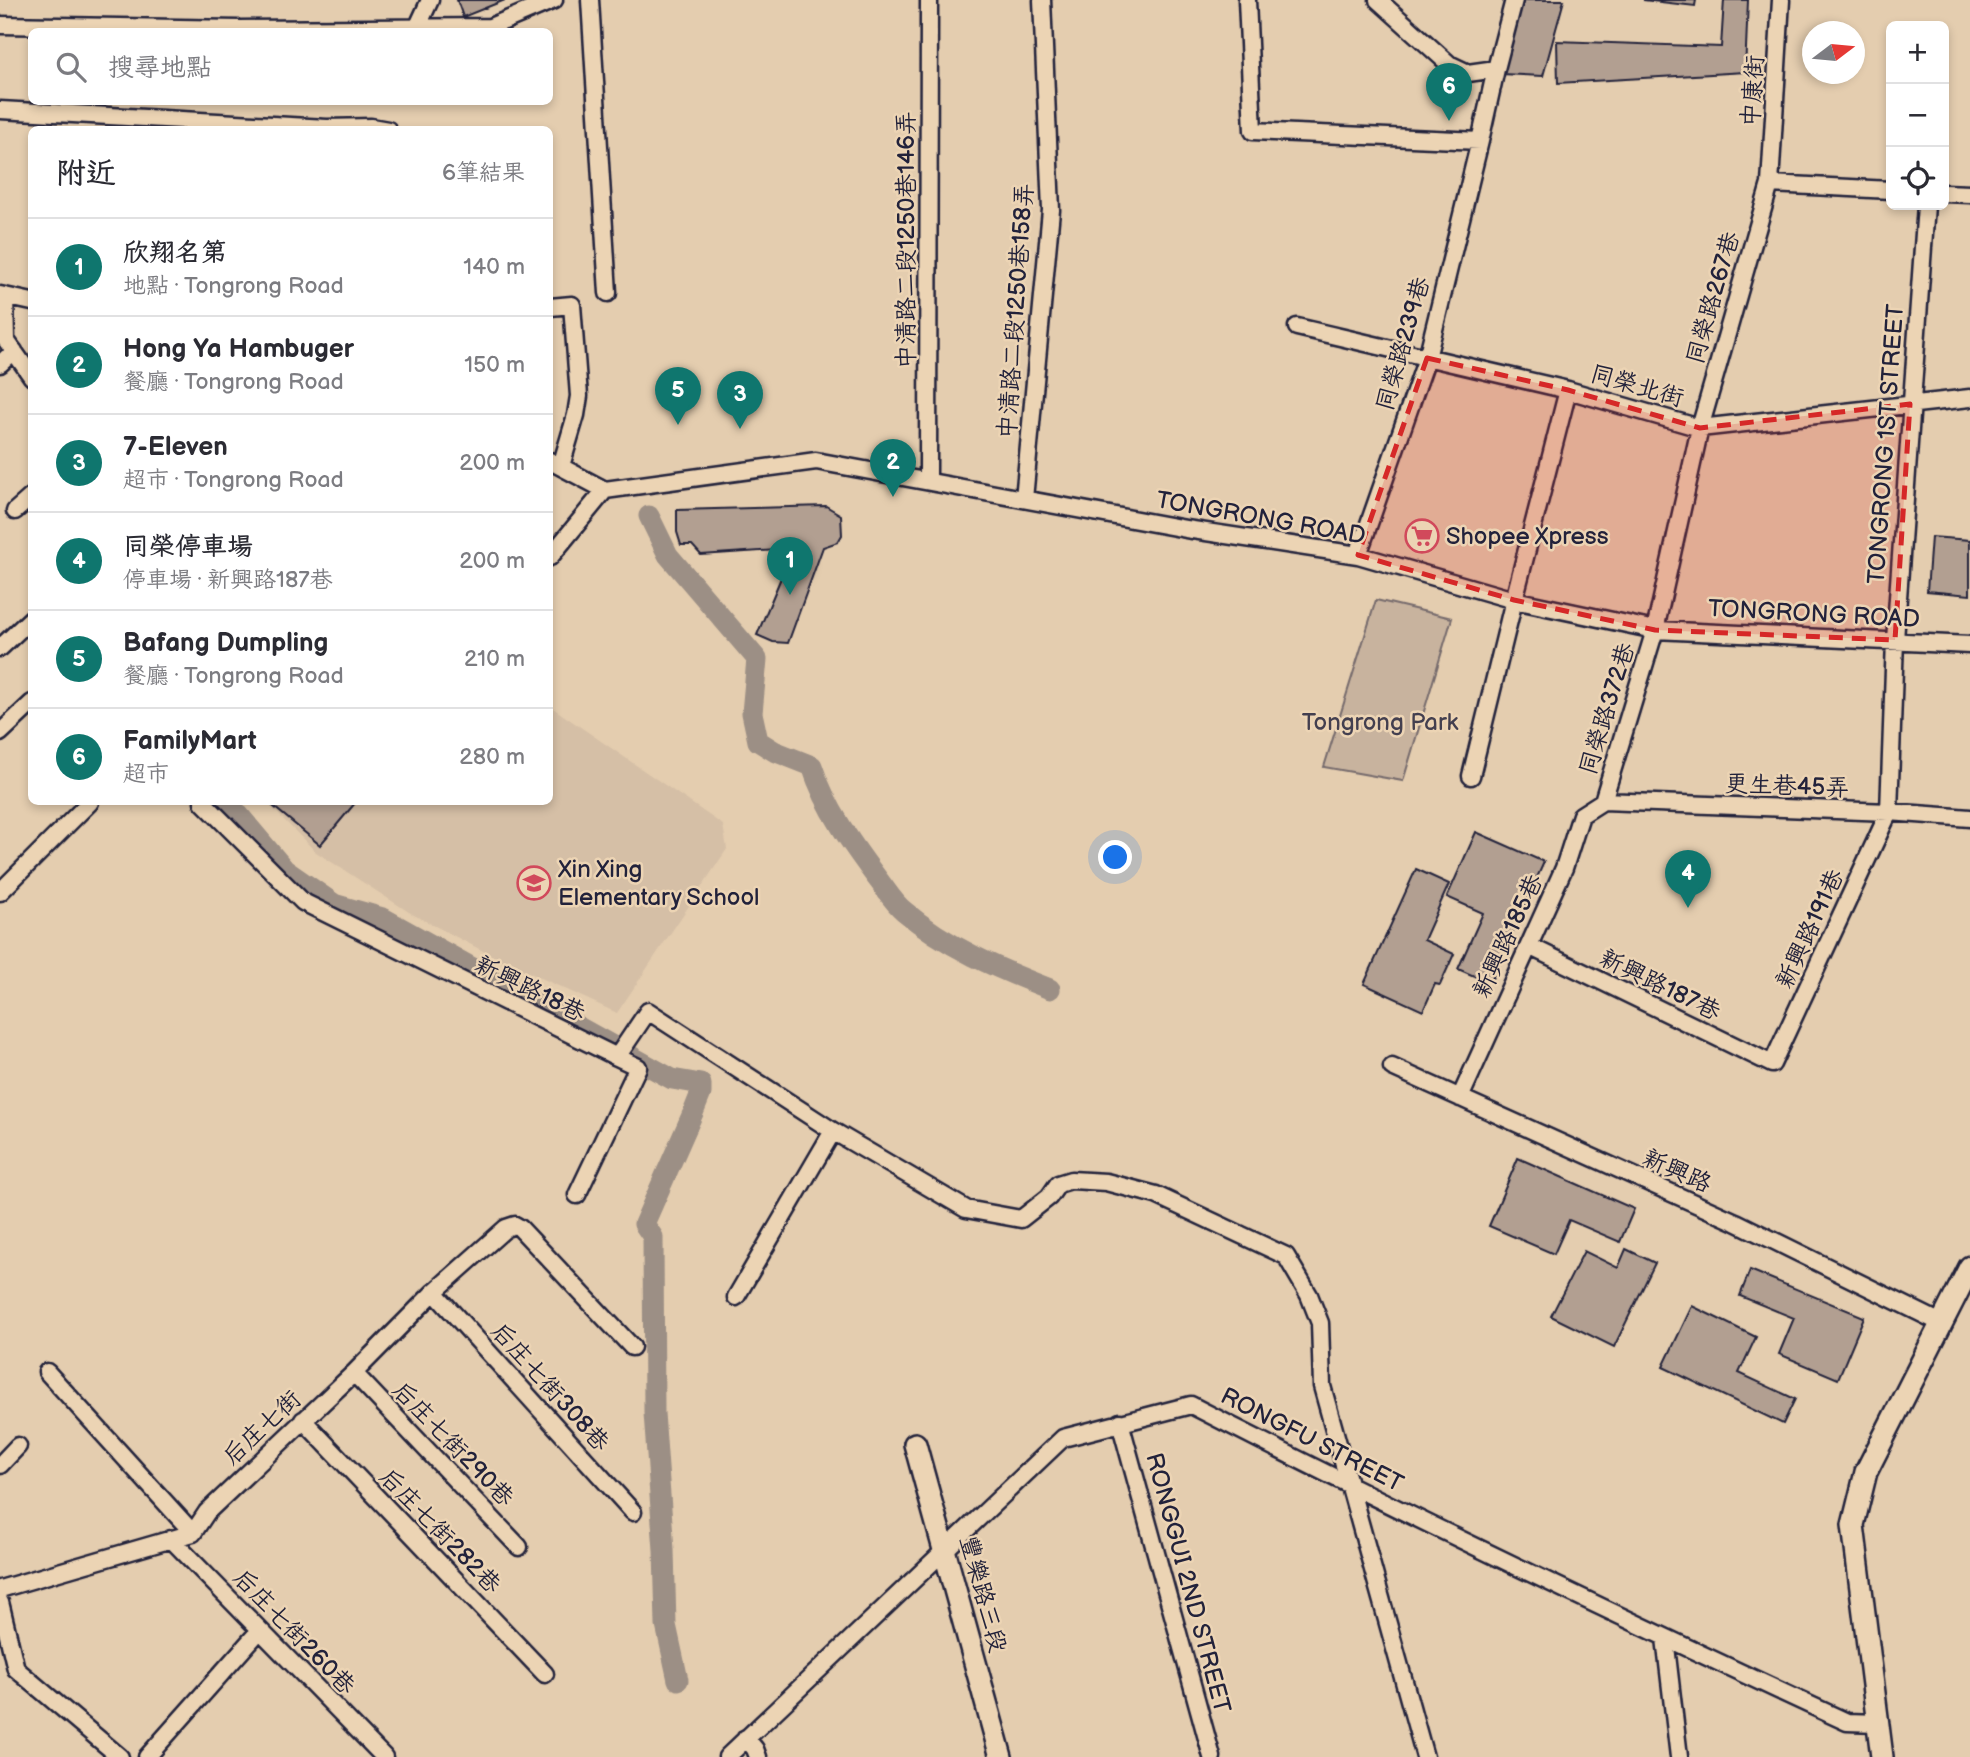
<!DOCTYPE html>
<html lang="zh-TW">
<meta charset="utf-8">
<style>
:root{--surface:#fff;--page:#f7f7f7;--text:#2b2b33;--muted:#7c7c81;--line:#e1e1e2;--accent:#0f766e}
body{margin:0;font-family:"Balsamiq Sans","LXGW WenKai TC",sans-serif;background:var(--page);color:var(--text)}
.controls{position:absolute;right:21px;top:21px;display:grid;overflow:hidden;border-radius:10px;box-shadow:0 4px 10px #0003}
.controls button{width:63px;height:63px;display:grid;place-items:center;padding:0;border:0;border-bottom:2px solid var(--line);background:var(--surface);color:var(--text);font:35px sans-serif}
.compass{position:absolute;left:1802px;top:21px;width:63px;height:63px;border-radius:50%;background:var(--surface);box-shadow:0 4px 10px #0003;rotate:74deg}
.you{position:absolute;left:1116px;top:858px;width:24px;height:24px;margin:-18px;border:5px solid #fff;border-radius:50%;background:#1a73e8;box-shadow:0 0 0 10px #1a73e833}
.badge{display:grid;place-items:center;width:46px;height:46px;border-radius:50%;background:var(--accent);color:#fff;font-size:23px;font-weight:700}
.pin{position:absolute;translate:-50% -58px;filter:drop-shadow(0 2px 4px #0008)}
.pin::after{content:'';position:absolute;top:37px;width:24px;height:21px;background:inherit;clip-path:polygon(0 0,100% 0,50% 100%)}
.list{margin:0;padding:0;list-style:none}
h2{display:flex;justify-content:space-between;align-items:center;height:91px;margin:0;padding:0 28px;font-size:30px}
h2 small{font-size:23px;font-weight:400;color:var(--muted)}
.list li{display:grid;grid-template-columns:46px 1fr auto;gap:21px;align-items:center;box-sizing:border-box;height:98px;padding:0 28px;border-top:2px solid var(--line)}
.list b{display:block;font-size:26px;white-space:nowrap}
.list p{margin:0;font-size:23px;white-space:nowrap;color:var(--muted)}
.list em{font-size:23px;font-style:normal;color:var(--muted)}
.icon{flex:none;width:38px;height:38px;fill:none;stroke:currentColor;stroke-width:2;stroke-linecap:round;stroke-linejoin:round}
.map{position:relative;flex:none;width:1970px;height:1757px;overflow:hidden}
.search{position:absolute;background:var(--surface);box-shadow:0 4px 10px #0003;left:28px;top:28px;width:525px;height:77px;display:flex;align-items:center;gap:18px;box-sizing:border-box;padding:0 24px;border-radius:10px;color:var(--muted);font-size:26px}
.panel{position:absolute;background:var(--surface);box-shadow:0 4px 10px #0003;left:28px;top:126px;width:525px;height:679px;border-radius:10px}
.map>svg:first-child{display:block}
</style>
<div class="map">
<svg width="1970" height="1757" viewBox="0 0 1970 1757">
<rect width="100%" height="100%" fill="#e4cdaf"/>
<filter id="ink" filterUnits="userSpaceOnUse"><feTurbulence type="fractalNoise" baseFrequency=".0143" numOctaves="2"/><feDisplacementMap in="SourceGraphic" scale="14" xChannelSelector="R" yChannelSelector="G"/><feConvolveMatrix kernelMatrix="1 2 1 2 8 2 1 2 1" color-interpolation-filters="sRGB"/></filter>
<g filter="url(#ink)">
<!-- built -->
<path fill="#d5bfa6" d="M550 706 723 825 727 849 617 1013 487 953 412 914 316 852 266 802H550Z"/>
<!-- green -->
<path fill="#c8b39e" stroke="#756a6c" stroke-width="2" d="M1376 600 1452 618 1403 781 1324 767Z"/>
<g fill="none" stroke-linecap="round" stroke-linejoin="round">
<!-- canal -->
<path stroke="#9c8f85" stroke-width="21" d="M649 516 668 555 757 659 752 713 758 741 774 751 812 766C826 809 853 846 880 882 887 891 894 903 904 911 946 947 999 969 1050 989
M228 802 285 870 334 904 383 918 672 1079 701 1084V1093L693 1113 644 1224 653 1237 654 1413 664 1550 666 1625 678 1680"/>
</g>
<!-- building -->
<path fill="#b29f91" stroke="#22223b" stroke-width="2" d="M457 0H505L463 17Z
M1519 0H1564L1543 76 1501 74Z
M1643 0H1696L1695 6Z
M1724 0H1748L1745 72 1558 83 1557 41 1721 47Z
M826 506 841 515 842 535 838 542 823 547 788 643 773 642 757 635 793 549 701 555 692 545H681L677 532V510Z
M1931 537 1970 540V595L1927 591Z
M268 802H356L320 845Z
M1476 832 1544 862 1490 983 1458 969 1483 913 1447 897Z
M1416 869 1449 884 1424 940 1454 954 1440 985 1435 984 1423 1011 1364 984Z
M1518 1158 1634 1209 1620 1242 1569 1220 1554 1254 1489 1226Z
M1626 1249 1655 1263 1614 1347 1551 1316 1584 1251 1618 1268Z
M1750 1270 1864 1317 1838 1379 1779 1354 1794 1318 1740 1296Z
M1692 1306 1756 1337 1739 1373 1795 1399 1783 1424 1663 1367Z"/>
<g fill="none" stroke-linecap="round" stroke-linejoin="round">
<defs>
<path id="minor" d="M590 0 608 293
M1247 0 1253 131 1480 141 1496 69
M1378 0 1449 64 1468 73 1496 69 1514 0
M0 25 239 29 490 27 554 0
M417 28 430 0
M0 110 327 128 371 127 388 130
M1770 184 1891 190
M1944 193 1970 194
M0 295 32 302
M5 296 6 340 32 377
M550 307 572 305 579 396 576 415 561 466
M1297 327 1568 390 1700 428 1970 398
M0 364 14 351
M550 461 605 490 816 461 1186 529 1358 555 1514 600 1655 630 1970 645
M928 481 929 0
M1024 499 1051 210 1042 0
M15 511 32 496
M1358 555 1427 358 1480 141
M550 557 605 490
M0 648 32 618
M0 733 32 703
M1471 776 1514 600 1568 390
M1603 801 1655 630 1700 428 1770 184 1781 0
M1603 801 1889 812 1970 818
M203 802 303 902 617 1057 648 1011 833 1131 966 1209 1021 1219 1049 1197 1058 1184 1071 1180 1106 1182 1156 1195 1286 1256 1309 1295 1320 1323 1322 1386 1425 1757
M0 892 90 802
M1529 946 1772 1064 1889 812 1895 640 1926 205
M1392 1067 1736 1222 1941 1323
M1460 1098 1564 868 1581 815 1603 801
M577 1195 638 1067 617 1057
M434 1292 633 1512
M736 1297 833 1131
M47 1372 193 1533
M354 1373 519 1547
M303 1420 545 1674
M1120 1422 1212 1757
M0 1465 18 1446
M171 1539 384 1757
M0 1589 193 1533 207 1512 354 1373 434 1292 506 1228 515 1225 520 1228 632 1347
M0 1602 16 1669 120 1757
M1665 1638 1679 1757
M746 1738 755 1749 758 1757
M147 1757 260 1630
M727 1757 1063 1438 1191 1405C1407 1516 1626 1620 1847 1722L1877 1723"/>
<path id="tertiary" d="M915 1444 1001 1757
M1882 1757 1853 1525 1866 1472 1970 1267"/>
</defs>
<!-- minor casing -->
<use href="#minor" stroke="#22223b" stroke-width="21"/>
<!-- tertiary casing -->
<use href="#tertiary" stroke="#22223b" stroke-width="26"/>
<!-- minor -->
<use href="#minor" stroke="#ecd4b4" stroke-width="16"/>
<!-- tertiary -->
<use href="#tertiary" stroke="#ecd4b4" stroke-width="21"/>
</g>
</g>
<!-- marked area -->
<path fill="#d62828" fill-opacity="0.2" stroke="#d62828" stroke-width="5" stroke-dasharray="14 9" stroke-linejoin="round" d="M1427 358 1568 390 1700 428 1910 404 1895 640 1655 630 1514 600 1358 555Z"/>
<!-- icons -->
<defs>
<symbol id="supermarket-ring" viewBox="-11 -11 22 22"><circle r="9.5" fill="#ecd4b4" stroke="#d1495b" stroke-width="1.5"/><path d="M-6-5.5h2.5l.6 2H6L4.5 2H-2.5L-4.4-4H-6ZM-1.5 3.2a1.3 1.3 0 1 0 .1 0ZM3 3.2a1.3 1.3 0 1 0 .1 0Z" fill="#d1495b"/></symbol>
<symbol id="school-ring" viewBox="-11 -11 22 22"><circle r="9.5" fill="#ecd4b4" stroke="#d1495b" stroke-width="1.5"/><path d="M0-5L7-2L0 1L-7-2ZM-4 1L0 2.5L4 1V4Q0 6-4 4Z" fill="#d1495b"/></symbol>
</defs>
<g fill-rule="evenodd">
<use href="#supermarket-ring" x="1403" y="517" width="38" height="38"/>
<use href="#school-ring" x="515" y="864" width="38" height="38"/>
</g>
<g text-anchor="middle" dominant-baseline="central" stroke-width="5" stroke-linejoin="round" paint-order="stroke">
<!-- street labels -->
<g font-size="24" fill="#22223b" stroke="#ecd4b4">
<text transform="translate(1753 91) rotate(-86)">中康街</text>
<text transform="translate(906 240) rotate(-90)">中清路二段1250巷146弄</text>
<text transform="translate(1713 298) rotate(-74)">同榮路267巷</text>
<text transform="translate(1016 311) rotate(-86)">中清路二段1250巷158弄</text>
<text transform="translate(1403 344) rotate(-74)">同榮路239巷</text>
<text transform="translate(1637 386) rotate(16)">同榮北街</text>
<text transform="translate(1886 444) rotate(-86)">TONGRONG 1ST STREET</text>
<text transform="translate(1261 518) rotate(10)">TONGRONG ROAD</text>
<text transform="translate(1814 614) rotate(3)">TONGRONG ROAD</text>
<text transform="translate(1607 709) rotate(-73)">同榮路372巷</text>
<text transform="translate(1787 786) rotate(2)">更生巷45弄</text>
<text transform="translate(1810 929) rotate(-65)">新興路191巷</text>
<text transform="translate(1508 936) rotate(-65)">新興路185巷</text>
<text transform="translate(1660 985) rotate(26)">新興路187巷</text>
<text transform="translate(530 989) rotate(26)">新興路18巷</text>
<text transform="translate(1677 1171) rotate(24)">新興路</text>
<text transform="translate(550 1387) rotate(48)">后庄七街308巷</text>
<text transform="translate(262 1428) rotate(-43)">后庄七街</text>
<text transform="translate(1312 1440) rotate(27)">RONGFU STREET</text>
<text transform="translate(453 1444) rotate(46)">后庄七街290巷</text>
<text transform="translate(440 1531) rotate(46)">后庄七街282巷</text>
<text transform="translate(1188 1583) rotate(75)">RONGGUI 2ND STREET</text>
<text transform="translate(983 1594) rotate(75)">豐樂路三段</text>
<text transform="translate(294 1632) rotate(46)">后庄七街260巷</text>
</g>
<!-- poi labels -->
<g font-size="24" fill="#22223b" stroke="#ecd4b4" text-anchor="start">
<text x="1446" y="536">Shopee Xpress</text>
<text x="558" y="869">Xin Xing<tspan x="558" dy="28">Elementary School</tspan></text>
</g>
<!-- park labels -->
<g font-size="24" fill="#433f4f" stroke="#ecd4b4">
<text x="1380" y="722">Tongrong Park</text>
</g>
</g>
</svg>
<div class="controls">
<button>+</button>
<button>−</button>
<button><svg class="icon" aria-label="locate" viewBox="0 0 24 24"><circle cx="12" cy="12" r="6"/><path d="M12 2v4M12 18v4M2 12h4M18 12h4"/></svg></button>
</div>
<svg class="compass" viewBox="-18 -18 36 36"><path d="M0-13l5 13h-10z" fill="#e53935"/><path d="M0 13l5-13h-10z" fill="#7c7c81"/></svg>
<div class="you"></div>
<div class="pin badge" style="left:790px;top:595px">1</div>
<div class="pin badge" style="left:893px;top:497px">2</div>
<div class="pin badge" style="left:740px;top:429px">3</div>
<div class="pin badge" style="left:1688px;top:908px">4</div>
<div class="pin badge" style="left:678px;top:425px">5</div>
<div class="pin badge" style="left:1449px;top:121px">6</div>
<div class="search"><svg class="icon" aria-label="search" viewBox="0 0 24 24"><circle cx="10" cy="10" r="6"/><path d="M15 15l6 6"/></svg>搜尋地點</div>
<section class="panel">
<h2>附近<small>6筆結果</small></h2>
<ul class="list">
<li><span class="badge">1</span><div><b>欣翔名第</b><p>地點 · Tongrong Road</p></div><em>140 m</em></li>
<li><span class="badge">2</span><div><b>Hong Ya Hambuger</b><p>餐廳 · Tongrong Road</p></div><em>150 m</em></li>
<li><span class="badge">3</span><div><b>7-Eleven</b><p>超市 · Tongrong Road</p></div><em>200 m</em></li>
<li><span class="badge">4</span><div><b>同榮停車場</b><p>停車場 · 新興路187巷</p></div><em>200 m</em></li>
<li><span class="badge">5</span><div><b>Bafang Dumpling</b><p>餐廳 · Tongrong Road</p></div><em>210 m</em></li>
<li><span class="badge">6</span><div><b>FamilyMart</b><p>超市</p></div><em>280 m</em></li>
</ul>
</section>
</div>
